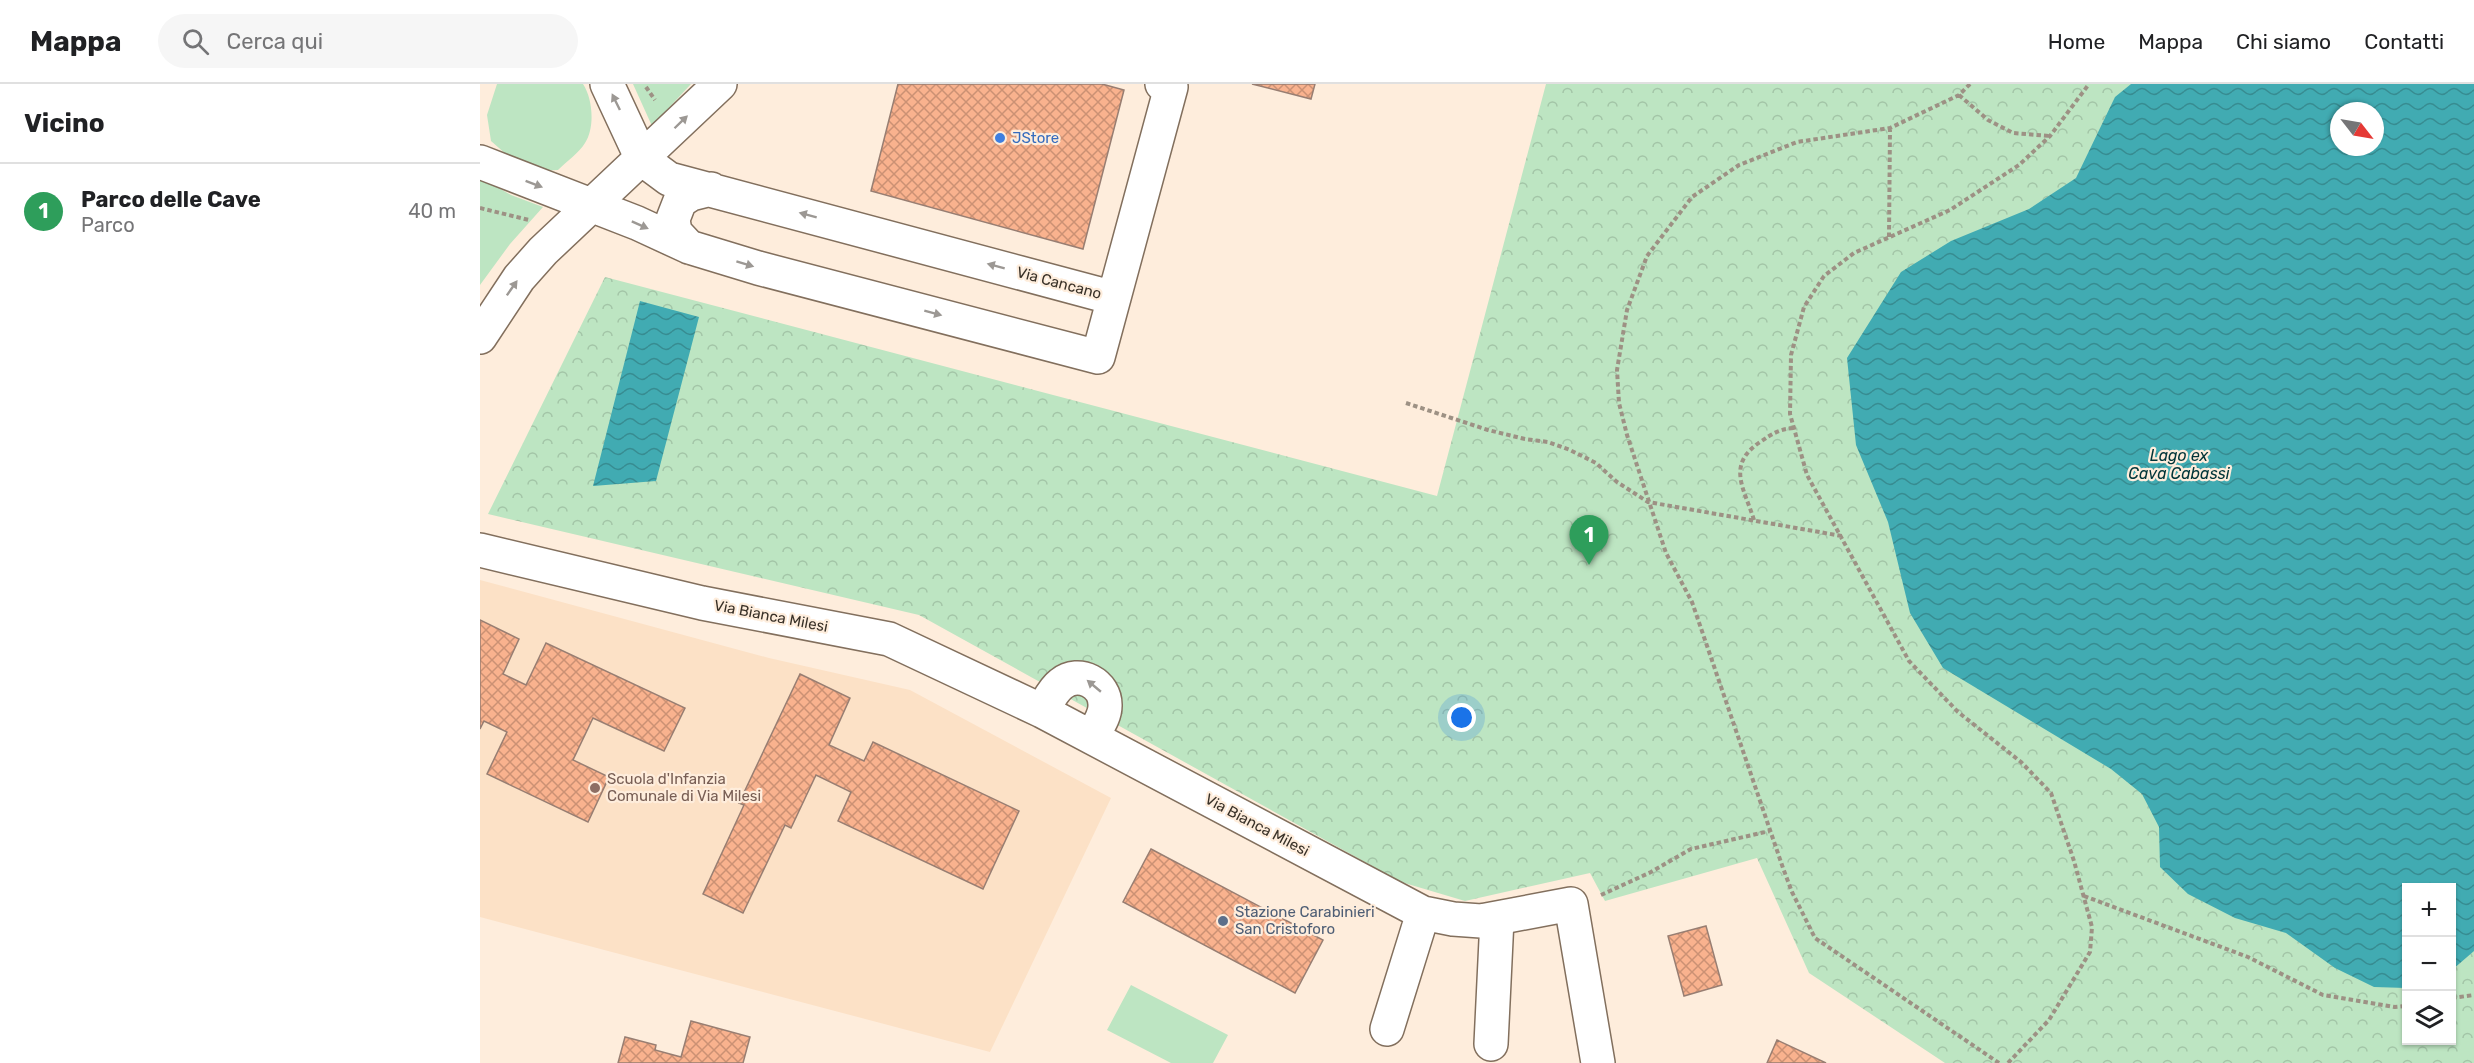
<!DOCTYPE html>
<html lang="it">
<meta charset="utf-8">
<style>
:root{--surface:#fff;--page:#f6f6f6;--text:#202124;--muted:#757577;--line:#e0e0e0;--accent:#d93025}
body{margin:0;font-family:Rubik,sans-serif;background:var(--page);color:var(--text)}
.controls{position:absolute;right:18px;bottom:18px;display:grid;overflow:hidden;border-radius:0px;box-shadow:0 2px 4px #0004}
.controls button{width:54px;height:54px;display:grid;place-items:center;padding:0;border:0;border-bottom:2px solid var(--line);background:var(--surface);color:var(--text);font:30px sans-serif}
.compass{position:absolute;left:1850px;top:18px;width:54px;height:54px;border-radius:50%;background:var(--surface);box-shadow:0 2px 4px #0004;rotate:121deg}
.you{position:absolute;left:982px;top:634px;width:21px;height:21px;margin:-15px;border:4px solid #fff;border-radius:50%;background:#1a73e8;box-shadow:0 0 0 9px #1a73e833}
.badge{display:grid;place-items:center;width:39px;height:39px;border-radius:50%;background:var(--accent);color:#fff;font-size:20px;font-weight:700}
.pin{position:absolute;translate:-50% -50px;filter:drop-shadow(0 2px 3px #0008)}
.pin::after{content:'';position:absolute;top:32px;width:21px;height:18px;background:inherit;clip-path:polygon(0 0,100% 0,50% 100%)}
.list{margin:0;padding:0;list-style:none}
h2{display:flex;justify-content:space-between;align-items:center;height:78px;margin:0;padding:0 24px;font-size:26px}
h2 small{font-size:20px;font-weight:400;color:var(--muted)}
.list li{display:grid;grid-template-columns:39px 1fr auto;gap:18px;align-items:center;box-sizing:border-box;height:96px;padding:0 24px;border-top:2px solid var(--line)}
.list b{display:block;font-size:22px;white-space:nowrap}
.list p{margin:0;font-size:20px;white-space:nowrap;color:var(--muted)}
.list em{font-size:20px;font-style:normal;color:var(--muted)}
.icon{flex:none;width:33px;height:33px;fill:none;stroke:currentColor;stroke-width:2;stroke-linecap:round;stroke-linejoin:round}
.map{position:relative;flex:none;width:1994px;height:979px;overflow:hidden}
header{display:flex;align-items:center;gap:36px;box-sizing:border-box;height:84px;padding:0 30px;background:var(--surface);border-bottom:2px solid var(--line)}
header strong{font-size:28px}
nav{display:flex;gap:33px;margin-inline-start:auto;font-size:21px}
.search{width:420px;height:54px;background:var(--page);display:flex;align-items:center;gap:15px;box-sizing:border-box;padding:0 21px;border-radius:33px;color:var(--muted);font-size:22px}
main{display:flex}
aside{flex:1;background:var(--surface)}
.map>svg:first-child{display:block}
</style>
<header>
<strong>Mappa</strong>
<div class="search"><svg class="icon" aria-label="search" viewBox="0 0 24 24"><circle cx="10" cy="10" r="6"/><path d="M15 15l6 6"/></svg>Cerca qui</div>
<nav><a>Home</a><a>Mappa</a><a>Chi siamo</a><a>Contatti</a></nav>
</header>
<main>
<aside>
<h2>Vicino<small></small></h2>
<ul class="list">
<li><span class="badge" style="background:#2e9e5b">1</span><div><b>Parco delle Cave</b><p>Parco</p></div><em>40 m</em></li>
</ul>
</aside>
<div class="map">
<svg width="1994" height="979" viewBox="0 0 1994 979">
<defs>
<pattern id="park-crowns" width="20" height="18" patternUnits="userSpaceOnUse" patternTransform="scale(1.5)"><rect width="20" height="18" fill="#bde5c2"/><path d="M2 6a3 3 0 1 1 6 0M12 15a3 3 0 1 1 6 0" fill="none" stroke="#a3c5a7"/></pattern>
<pattern id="water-waves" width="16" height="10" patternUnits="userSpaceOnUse" patternTransform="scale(1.5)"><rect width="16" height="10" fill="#41abb2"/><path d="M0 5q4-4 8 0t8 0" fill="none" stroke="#378c91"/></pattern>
<pattern id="building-cross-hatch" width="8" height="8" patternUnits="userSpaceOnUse" patternTransform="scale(1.5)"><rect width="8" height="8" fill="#f9b28e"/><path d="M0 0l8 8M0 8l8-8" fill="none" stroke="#cb9174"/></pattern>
</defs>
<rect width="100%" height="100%" fill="#feeddc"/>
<!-- built -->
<path fill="#fce1c6" d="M0 496 289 574 430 606 631 714 510 968 0 833Z"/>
<!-- grass -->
<path fill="#bde5c2" d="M17 0H103C113 15 115 44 105 59 99 69 86 78 78 86L59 87 27 71 11 57 7 31Z
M153 0H211L172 42Z
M0 93 31 111 63 123 30 160 0 201Z
M651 901 748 951 733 979H691L627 946Z"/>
<!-- park -->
<path fill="url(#park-crowns)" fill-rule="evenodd" d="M1066 0H1994V979H1465L1329 889 1277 774 1125 817 1110 789 985 817 921 798 439 531 8 430 125 193 957 412ZM1859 27H1895V63H1859ZM1926 804H1972V956H1926Z"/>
<!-- water -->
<path fill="url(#water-waves)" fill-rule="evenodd" d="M1651 0H1994V867L1972 886V804H1926V904L1894 903 1855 884 1806 849 1755 834 1708 810 1680 783 1679 743 1662 710 1631 685 1463 584 1430 529 1408 438 1376 361 1367 274 1421 188 1471 157 1549 125 1596 94 1635 13ZM1859 27H1895V63H1859Z
M160 217 219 233 176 397 113 402Z"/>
<!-- building -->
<path fill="url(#building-cross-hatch)" stroke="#987e72" stroke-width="1.5" d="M418 0H622L644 6 603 165 391 107Z
M772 0H835L831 15Z
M0 536 39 555 23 590 46 601 66 559 205 624 184 667 113 634 93 676 129 693 108 738 7 690 27 648 4 637 0 645Z
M320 590 370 614 349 661 384 677 393 658 539 727 503 805 358 737 371 708 336 691 311 744 305 741 263 829 223 810 264 721 259 719Z
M671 765 843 856 815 909 643 818Z
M1226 842 1242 901 1204 912 1188 852Z
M211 937 270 953 263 979H138L145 953 176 961 175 966 201 973Z
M1297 956 1346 979H1287Z"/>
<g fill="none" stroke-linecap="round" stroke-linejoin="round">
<defs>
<path id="minor" d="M127 0 162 75 189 95 634 214
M0 78 157 139 209 163 278 184 618 273 691 3 682 0
M209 163 195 148 193 135 200 117 211 110 231 105
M0 253 39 194 63 167 240 0
M0 466 222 519 409 555 562 627 943 829 973 835 1001 837 1091 820 1118 979
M562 627C568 618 572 607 581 600 599 585 626 600 625 622 625 633 617 643 612 653
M907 945 943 829
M1011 960 1017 835"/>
</defs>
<!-- minor casing -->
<use href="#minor" stroke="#826f5d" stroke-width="36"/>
<!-- path -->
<path stroke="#9d9184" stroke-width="4" stroke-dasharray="4.5 3" stroke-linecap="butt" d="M1490 0 1479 11 1410 44 1317 58 1259 81 1212 113 1167 172 1147 226 1137 286 1139 319 1147 351 1186 469 1212 518 1303 784 1312 808 1335 854 1519 979
M166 3 175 16
M1479 11 1508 36 1533 49 1570 52
M0 124 49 136
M1409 153 1410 44
M926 319 1008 346 1045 355 1068 358 1090 366 1116 379 1137 398 1168 418 1362 452
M1274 436C1264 404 1246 381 1280 358 1292 350 1299 345 1314 344
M1121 811 1171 788 1211 765 1290 747
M1604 812 1768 873 1843 911 1915 923 1926 922
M1972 914 1994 911
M1528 979 1569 936 1610 868 1612 843 1594 777 1571 709 1541 678 1478 628 1429 577 1327 391 1310 330 1311 271 1324 223 1344 192 1374 169 1470 126 1539 81 1570 52 1609 0"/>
<!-- minor -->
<use href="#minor" stroke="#fff" stroke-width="33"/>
</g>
<!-- one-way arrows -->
<defs><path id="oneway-solid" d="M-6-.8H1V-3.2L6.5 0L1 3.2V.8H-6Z" transform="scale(1.5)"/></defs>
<g fill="#9c9894">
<use href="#oneway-solid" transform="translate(136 18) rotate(-116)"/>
<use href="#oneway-solid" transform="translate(201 38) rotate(-44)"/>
<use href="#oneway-solid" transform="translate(54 100) rotate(21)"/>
<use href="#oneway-solid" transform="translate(328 131) rotate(-165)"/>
<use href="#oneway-solid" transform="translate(160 141) rotate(24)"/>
<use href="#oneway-solid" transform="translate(265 180) rotate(17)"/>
<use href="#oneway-solid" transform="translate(516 182) rotate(-165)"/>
<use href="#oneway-solid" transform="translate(32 204) rotate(-55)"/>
<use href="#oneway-solid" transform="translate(453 229) rotate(15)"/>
<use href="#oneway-solid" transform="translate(614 602) rotate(-140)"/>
</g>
<!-- markers -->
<circle fill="#3f7fe0" stroke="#feeddc" stroke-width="2" cx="520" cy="54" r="6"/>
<circle fill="#8d6e63" stroke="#feeddc" stroke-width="2" cx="115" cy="704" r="6"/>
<circle fill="#5c6f8a" stroke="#feeddc" stroke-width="2" cx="743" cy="837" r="6"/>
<g text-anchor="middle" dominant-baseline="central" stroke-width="4.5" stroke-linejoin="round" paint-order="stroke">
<!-- shop labels -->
<g font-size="15" fill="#366cbe" stroke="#feeddc" text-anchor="start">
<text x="532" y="54">JStore</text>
</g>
<!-- street labels -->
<g font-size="15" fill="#393128" stroke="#feeddc">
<text transform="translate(579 199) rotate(15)">Via Cancano</text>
<text transform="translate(291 532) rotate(11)">Via Bianca Milesi</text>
<text transform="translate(777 741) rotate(28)">Via Bianca Milesi</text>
</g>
<!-- education labels -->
<g font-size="15" fill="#785e54" stroke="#feeddc" text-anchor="start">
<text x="127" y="695">Scuola d'Infanzia<tspan x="127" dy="17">Comunale di Via Milesi</tspan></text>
</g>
<!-- service labels -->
<g font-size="15" fill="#4e5e75" stroke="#feeddc" text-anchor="start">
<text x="755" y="828">Stazione Carabinieri<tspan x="755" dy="17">San Cristoforo</tspan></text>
</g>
<!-- water labels -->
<g font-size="16" font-style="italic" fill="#013539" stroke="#feeddc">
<text x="1699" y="371">Lago ex<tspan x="1699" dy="18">Cava Cabassi</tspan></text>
</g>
</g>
</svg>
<div class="controls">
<button>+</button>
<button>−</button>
<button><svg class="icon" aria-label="layers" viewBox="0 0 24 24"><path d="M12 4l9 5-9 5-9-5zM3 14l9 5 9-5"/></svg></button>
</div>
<svg class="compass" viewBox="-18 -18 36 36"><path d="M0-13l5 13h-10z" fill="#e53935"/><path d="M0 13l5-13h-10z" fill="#757577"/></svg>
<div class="you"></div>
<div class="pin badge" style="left:1109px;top:481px;background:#2e9e5b">1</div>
</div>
</main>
